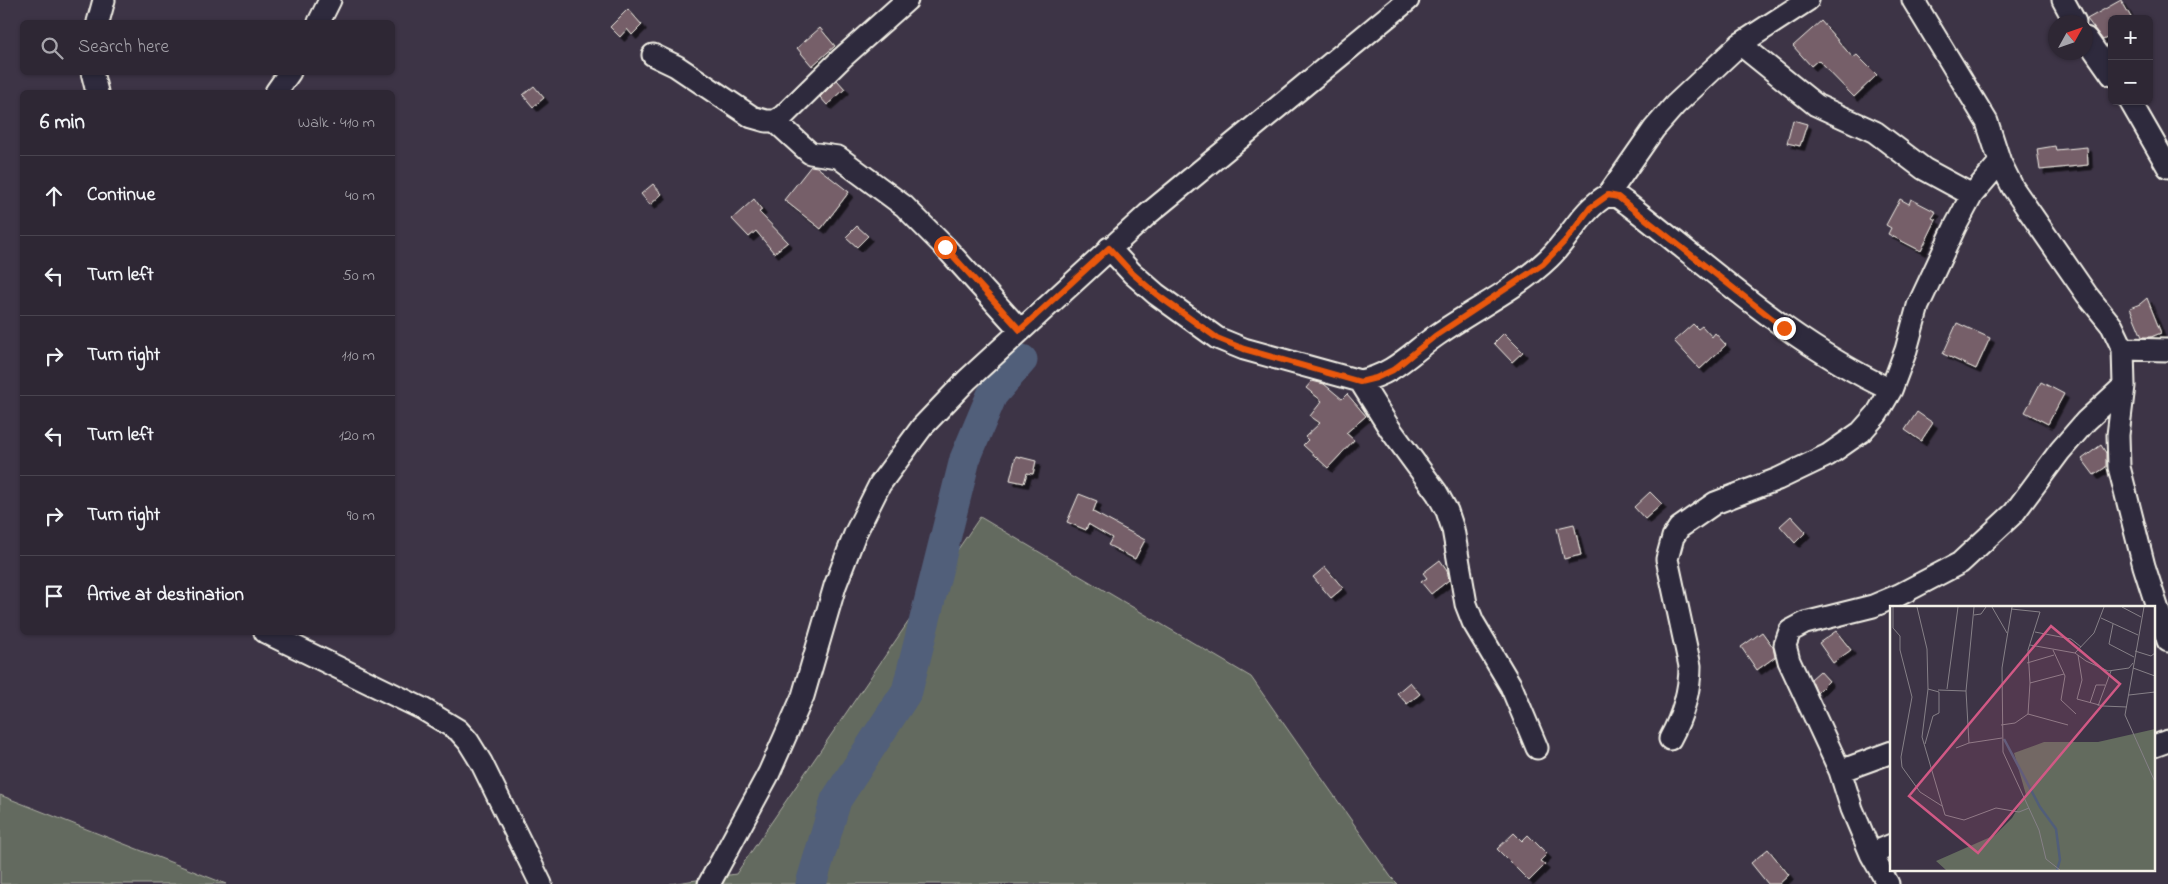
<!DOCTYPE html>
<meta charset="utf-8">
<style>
:root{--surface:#2e2734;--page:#3a3340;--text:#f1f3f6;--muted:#a7a5ac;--line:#49444f}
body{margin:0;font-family:"Indie Flower",sans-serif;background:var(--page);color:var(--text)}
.controls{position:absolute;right:15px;top:15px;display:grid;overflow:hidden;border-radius:8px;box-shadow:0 1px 4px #0004}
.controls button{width:45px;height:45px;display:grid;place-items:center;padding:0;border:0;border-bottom:1px solid var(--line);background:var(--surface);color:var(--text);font:25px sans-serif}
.compass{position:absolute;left:2048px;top:15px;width:45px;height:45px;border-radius:50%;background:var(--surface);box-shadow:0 1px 4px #0004;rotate:50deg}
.stop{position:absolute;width:15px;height:15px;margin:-11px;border:4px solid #ea580c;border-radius:50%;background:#fff}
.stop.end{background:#ea580c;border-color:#fff;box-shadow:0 1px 5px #0008}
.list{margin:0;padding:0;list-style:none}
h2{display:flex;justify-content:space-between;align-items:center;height:65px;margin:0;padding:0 20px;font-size:21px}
h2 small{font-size:16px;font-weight:400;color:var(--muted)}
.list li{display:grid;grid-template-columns:32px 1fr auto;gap:15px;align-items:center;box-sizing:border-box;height:80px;padding:0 20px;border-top:1px solid var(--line)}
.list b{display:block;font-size:19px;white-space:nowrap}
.list em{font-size:16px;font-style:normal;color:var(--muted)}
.icon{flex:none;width:28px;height:28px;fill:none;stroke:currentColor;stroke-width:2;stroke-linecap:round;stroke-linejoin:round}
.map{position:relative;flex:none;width:2168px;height:884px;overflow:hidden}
.search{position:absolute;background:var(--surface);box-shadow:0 1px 4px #0004;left:20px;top:20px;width:375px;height:55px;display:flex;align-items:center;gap:12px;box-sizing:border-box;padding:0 18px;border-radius:8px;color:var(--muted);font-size:19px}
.panel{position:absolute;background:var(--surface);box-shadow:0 1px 4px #0004;left:20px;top:90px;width:375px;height:545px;border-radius:8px}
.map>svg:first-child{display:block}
</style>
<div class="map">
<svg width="2168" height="884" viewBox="0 0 2168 884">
<defs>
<filter id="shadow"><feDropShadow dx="4.5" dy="4.5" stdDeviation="0" flood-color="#0009"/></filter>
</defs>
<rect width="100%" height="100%" fill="#3d3446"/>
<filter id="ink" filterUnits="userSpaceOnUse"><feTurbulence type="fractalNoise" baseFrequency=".02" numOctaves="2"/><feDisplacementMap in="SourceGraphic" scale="10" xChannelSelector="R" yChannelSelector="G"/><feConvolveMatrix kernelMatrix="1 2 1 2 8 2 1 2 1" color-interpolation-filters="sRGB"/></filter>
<g filter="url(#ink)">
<!-- green -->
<path fill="#636b5e" stroke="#acaea3" d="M980 517 1251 677 1391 877 1398 884H670L736 874Z
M0 795 226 884H0Z"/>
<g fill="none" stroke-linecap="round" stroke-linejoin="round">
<!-- river -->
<path stroke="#515e7a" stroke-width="31" d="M811 884 836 800 907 691 965 459 992 395 1022 360"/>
</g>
<!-- building -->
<path fill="#765e69" stroke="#f4f1e8" filter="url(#shadow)" d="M2121 0 2132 19H2112V35L2103 40 2087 19Z
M628 9 642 25 632 35 627 29 620 37 610 27Z
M1821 21 1853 58 1857 55 1877 75 1854 97 1818 60 1811 66 1793 46Z
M820 28 835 46 812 66 797 48Z
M837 80 845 89 827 105 820 97Z
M534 86 544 98 533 107 523 95Z
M1793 120 1807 124 1800 146 1787 143Z
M2055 146 2056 150 2087 147 2088 165 2040 170 2037 149Z
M811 166 817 167 849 192 821 229 784 200Z
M653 184 662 194 650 205 641 194Z
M754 199 762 210 759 212 788 242 774 253 756 231 749 237 732 219Z
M1900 199 1909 204 1911 199 1936 212 1932 218 1936 220 1921 251 1888 234 1891 228 1886 225Z
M857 226 868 236 857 247 846 237Z
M2147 298 2161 333 2151 337H2142L2130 308 2140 304Z
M1957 323 1990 338 1976 369 1943 354Z
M1693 324 1698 329 1702 326 1712 337 1715 333 1726 345 1700 369 1674 341Z
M1504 333 1523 352 1512 362 1494 343Z
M1312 381 1324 384 1342 399 1347 394 1366 416 1346 433 1354 440 1328 468 1303 445 1308 440 1305 437 1320 423 1310 416 1322 401 1306 388Z
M2041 382 2064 394 2048 424 2025 412Z
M1917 412 1933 423 1921 441 1905 430Z
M2101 445 2106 453V467L2094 475 2082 459Z
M1016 456 1036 461 1033 474 1027 473 1024 483 1010 480Z
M1650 492 1662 504 1645 519 1634 507Z
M1079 494 1097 501 1093 512 1145 540 1135 559 1108 545 1112 538 1088 524 1086 530 1067 522Z
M1791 516 1806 532 1795 543 1780 526Z
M1574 524 1581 555 1564 559 1557 528Z
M1440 560 1447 570 1449 580 1431 594 1421 582 1427 578 1423 573Z
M1325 567 1343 588 1331 598 1313 577Z
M1836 631 1851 650 1833 663 1819 643Z
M1762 632 1773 647 1775 657 1757 670 1741 647Z
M1820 671 1829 681 1817 693 1811 679Z
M1410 682 1420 694 1407 704 1397 693Z
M1514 833 1522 841 1528 835 1547 854 1540 861 1545 865 1529 881 1497 849Z
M1768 849 1789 875 1779 884H1768L1751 863Z"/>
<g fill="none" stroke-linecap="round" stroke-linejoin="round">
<defs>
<path id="minor" d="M1913 0 1987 122 2000 162 2013 188 2087 295 2112 326 2123 349 2124 386 2118 435 2119 467 2144 566 2168 641
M2063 0 2075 22
M98 22 104 0
M319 22 330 0
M2086 38 2112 75
M1740 44 1816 105 1875 132 1924 169 1972 195
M653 55 676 66 752 117 766 121H775L783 116 842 58 907 0
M92 72 97 92
M276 92 290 72
M2130 101 2168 167
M775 121 810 153 838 157 904 206 945 247 1020 330
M1608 195 1654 129 1675 105 1740 44 1808 0
M1109 248 1132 273 1156 294 1217 338 1244 349 1360 381C1393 375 1411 353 1437 335 1474 309 1517 289 1549 258 1570 238 1582 209 1608 195L1618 197 1629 205C1716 272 1790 343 1891 390
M2123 349 2168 350
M1360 381 1390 429 1437 493 1447 511 1453 529 1466 604 1473 622 1511 686 1537 748
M265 632 423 709 458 730 468 741 481 762 541 884
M1670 739C1683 715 1690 693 1690 666L1667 559 1673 537 1679 528 1715 503 1778 479 1828 455 1861 432 1877 414 1891 390 1906 350 1918 306 1955 227 1972 195 2000 162
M2154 746 2168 741
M1840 771 1892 752
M1871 854 1892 845
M709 884 769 773 803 696 835 586 855 534 880 484 922 427 967 380 1148 214 1408 0
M1888 884 1871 854 1852 809 1840 771 1789 661 1785 645 1790 631 1805 623 1873 606 1899 595 1960 563 2014 513 2060 451 2086 421 2124 386"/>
</defs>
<!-- minor casing -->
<use href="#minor" stroke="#f4f1e8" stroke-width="25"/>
<!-- minor -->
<use href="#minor" stroke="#2f2a3d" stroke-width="21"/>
</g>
</g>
<g fill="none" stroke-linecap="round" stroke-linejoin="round" filter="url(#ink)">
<!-- route -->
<path stroke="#ea580c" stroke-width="6" d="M945 247 1020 330 1109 248 1132 273 1156 294 1217 338 1244 349 1360 382 1376 378 1393 370 1435 336 1543 264 1566 240 1590 208 1608 195 1618 197 1629 206 1784 328"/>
</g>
<!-- overview -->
<g transform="translate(1890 606)">
<rect width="265" height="265" fill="#3d3446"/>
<path d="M265 123V264H56L46 255 105 229 122 212 136 189 124 147 154 136H208Z" fill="#636b5e"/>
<path fill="none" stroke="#515e7a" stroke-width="2.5" d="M114 133 150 201 166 223 170 254 167 264"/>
<path fill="none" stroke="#868087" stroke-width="1" d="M3 1V22L10 30V44L22 91 11 151 12 161 30 186 52 200M27 1 37 43 38 83 49 86V107L43 110 35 138M102 1 117 27M122 1 112 62 113 146 149 224 156 253 170 264M232 1 251 11M254 1 235 109 265 176M121 3 150 6 138 44 140 77M84 9 91 8 96 1M211 12 248 29M223 18 219 38 244 51M145 26 181 33 191 41M140 39 185 47 196 55 218 65 239 62 243 57M163 44 175 70 171 94 186 108M245 45 261 50 265 47M185 47 204 27 214 1M188 49 192 74 187 93 213 100 237 101M137 57 164 49M243 62 265 70M38 83 32 131 55 209 74 214 106 202 129 206 139 202M57 83 68 1M48 84 76 85 79 137 66 142M76 85 84 1M239 89 265 86M200 97 206 79H215M208 100 221 65M138 108 178 119M111 119 125 117 138 108 140 77 174 68M79 137 112 132"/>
<path fill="#d15985" fill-opacity="0.15" stroke="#d15985" stroke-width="2.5" d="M161 20 230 78 88 247 19 190Z"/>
<rect width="265" height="265" fill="none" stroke="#f4f1e8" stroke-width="2.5"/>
</g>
</svg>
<div class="controls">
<button>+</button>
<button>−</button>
</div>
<svg class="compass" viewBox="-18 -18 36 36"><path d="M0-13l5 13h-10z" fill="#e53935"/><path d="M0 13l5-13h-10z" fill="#a7a5ac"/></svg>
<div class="stop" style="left:945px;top:247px"></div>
<div class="stop end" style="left:1784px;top:328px"></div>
<div class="search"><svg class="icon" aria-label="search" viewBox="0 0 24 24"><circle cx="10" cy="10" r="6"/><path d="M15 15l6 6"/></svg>Search here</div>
<section class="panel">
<h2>6 min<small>Walk · 410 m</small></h2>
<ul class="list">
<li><svg class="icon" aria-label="ahead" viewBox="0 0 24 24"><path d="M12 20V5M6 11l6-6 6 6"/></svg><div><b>Continue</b></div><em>40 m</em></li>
<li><svg class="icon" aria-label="left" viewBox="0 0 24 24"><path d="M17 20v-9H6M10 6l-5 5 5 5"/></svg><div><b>Turn left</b></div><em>50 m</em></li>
<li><svg class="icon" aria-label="right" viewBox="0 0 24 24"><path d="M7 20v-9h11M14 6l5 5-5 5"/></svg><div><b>Turn right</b></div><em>110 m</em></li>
<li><svg class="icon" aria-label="left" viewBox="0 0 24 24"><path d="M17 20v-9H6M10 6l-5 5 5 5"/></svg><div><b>Turn left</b></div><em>120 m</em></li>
<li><svg class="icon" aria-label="right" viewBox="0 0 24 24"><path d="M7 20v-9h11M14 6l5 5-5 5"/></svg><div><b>Turn right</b></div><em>90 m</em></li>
<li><svg class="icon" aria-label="arrive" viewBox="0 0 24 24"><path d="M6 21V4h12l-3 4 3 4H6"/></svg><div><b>Arrive at destination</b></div></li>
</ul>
</section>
</div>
